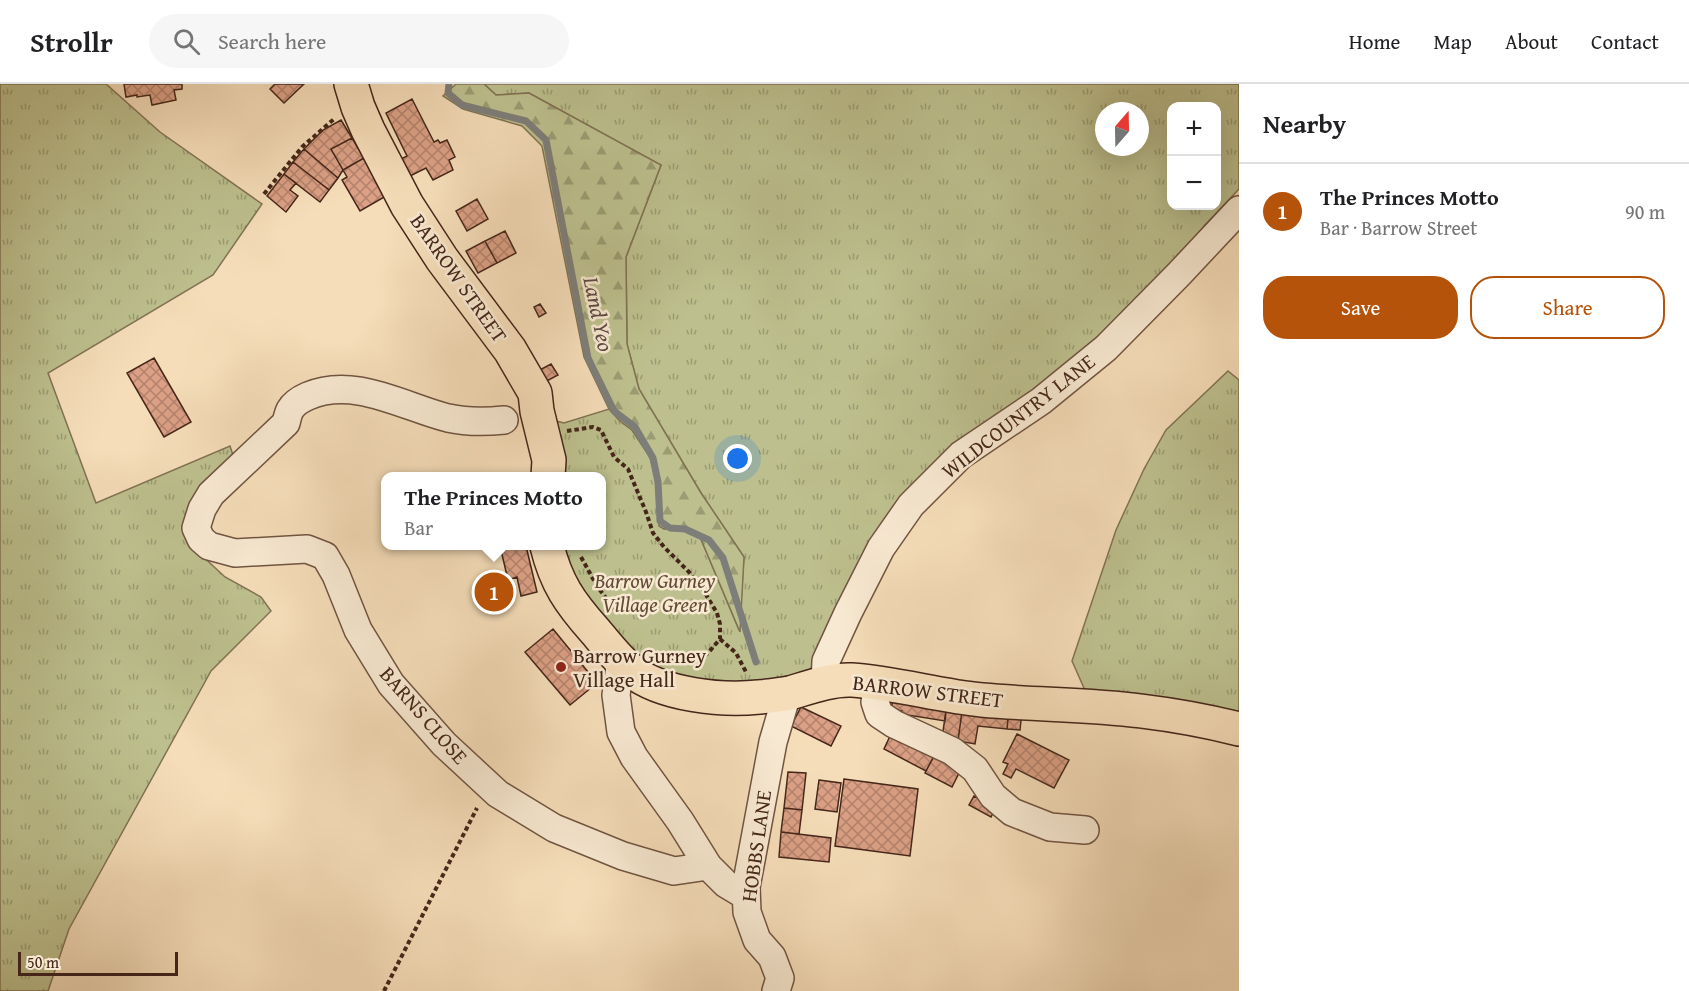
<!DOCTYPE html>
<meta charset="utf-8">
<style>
:root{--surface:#fff;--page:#f6f6f6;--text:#202124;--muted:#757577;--line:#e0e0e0;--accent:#b45309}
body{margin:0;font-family:"Gentium Book Plus",serif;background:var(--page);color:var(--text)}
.controls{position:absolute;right:18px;top:18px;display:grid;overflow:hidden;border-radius:12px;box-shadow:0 6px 24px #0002}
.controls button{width:54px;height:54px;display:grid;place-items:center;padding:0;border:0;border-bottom:2px solid var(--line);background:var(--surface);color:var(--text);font:30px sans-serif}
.compass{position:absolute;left:1095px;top:18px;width:54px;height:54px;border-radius:50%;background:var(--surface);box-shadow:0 6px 24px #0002;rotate:20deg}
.scale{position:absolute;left:18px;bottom:15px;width:160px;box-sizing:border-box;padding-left:6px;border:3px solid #452619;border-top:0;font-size:16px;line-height:21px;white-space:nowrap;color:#452619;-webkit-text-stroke:4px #f8e9d2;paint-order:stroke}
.you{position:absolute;left:738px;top:375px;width:21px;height:21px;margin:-15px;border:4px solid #fff;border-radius:50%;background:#1a73e8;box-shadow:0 0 0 9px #1a73e833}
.badge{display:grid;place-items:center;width:39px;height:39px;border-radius:50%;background:var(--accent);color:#fff;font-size:20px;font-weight:700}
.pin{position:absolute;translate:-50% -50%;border:3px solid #fff;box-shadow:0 2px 6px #0006}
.popup{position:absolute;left:381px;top:388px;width:225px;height:78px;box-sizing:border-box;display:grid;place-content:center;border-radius:12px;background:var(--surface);filter:drop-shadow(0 2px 4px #0005);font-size:20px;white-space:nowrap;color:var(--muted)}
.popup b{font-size:22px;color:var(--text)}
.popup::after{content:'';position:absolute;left:50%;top:100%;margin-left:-12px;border:12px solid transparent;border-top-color:var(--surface)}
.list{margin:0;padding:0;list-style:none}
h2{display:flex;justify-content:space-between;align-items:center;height:78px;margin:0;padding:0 24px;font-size:26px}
h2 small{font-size:20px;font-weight:400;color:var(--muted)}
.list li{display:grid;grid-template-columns:39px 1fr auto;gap:18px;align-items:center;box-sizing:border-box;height:96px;padding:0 24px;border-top:2px solid var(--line)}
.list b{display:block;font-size:22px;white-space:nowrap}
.list p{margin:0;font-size:20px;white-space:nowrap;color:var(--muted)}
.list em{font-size:20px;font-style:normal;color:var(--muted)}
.actions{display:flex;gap:12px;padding:18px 24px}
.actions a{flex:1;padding:14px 0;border:2px solid var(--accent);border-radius:24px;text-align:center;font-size:21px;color:var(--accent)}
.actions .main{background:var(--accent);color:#fff}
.icon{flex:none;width:33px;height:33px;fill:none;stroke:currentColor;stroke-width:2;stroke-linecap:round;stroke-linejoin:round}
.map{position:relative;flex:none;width:1239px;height:907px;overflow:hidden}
header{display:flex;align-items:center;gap:36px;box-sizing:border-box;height:84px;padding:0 30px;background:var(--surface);border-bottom:2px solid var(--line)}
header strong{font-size:28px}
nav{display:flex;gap:33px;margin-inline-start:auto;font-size:21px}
.search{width:420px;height:54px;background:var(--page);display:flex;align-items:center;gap:15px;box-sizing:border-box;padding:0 21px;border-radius:33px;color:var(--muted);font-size:22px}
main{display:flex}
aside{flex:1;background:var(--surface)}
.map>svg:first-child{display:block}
</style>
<header>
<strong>Strollr</strong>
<div class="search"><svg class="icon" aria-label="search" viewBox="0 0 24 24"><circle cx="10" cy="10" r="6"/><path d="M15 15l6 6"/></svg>Search here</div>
<nav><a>Home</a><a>Map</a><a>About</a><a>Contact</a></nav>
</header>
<main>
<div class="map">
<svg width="1239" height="907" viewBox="0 0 1239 907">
<defs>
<pattern id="grass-tufts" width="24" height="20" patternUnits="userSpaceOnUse" patternTransform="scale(1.5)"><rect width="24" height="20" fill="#bdc08e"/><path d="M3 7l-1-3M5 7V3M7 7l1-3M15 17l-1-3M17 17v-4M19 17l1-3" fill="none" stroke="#9b9c73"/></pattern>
<pattern id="forest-firs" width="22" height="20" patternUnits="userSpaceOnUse" patternTransform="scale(1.5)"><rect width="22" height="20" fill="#bdc08e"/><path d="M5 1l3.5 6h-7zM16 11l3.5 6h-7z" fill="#9b9c73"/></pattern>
<pattern id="building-cross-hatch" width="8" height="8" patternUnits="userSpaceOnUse" patternTransform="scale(1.5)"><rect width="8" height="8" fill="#dba085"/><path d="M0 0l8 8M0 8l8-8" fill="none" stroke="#b3826c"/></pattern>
</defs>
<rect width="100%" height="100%" fill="#f5ddb9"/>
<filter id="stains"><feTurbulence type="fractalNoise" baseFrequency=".00333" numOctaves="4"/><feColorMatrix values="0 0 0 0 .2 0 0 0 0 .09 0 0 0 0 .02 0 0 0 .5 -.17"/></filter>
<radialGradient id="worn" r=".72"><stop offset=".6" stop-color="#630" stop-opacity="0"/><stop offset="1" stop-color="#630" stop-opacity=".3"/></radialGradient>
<!-- grass -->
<path fill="url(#grass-tufts)" stroke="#817354" stroke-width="1.5" fill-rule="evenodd" d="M0 0H106L160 48 262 120 213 191 48 289 96 419 230 362 235 377 194 412 182 445 198 468 225 493 261 513 271 527 211 587 69 845 48 907H0Z
M484 0H1239V105L1205 141 1147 212 1078 276 956 367 806 592 731 604 654 586 607 548 557 462H602V392H560L548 335 564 339 609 325 620 337 632 346 650 373 657 400 664 445C677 443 691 443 700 453L739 546 744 473 701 409 639 305 627 260 626 173 661 81 529 9 496 11ZM1172 22H1216V122H1172ZM1104 27H1140V63H1104Z
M1228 287 1239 296V630L1088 613 1072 577 1116 446 1144 385 1166 346Z"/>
<!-- forest -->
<path fill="url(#forest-firs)" stroke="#817354" stroke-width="1.5" d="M456 0H484L496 11 529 9 661 81 626 173 627 260 639 305 701 409 744 473 740 548 700 453C691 443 677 443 664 445L659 442 657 400 650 373 632 346 620 337 609 325 584 273 542 62 522 42 463 25 443 12Z"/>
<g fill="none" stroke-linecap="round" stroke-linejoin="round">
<!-- stream -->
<path stroke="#7d7e7a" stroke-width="7" d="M449 0 448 9 462 21 526 37 546 56 588 274 614 327 635 343 653 374 658 398 660 437 670 444 685 445 709 456 723 474 756 578"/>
</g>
<!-- building -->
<path fill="url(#building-cross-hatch)" stroke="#452619" stroke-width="1.5" d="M124 0H182V5L174 6 176 16 152 21 150 11 137 13V11L126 13Z
M275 0H304L284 19 270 5Z
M412 15 434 58 438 56 440 59 447 56 455 73 449 76 453 86 433 96 426 84 410 92 401 75 407 72 386 29Z
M341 36 352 54 331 65 343 86 338 94 304 65 323 46Z
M352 54 364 74 343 86 331 65Z
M304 65 338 94 329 106 293 78Z
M364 74 386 112 360 127 342 96 347 93 343 86Z
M293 78 329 106 320 118 284 90Z
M284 90 296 99 290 106 298 112 286 128 267 112Z
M477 115 488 135 467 147 456 127Z
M505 147 516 169 497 179 485 157Z
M485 157 497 179 478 189 466 167Z
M540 220 546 229 539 233 534 223Z
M154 274 191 338 164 353 127 289Z
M551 280 558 291 541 300 534 289Z
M500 462H526L537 508 521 512 517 493 508 496Z
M553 545 597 599 570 621 525 568Z
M894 609 947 618 945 637 901 630 902 627 891 625Z
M947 618 963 620 958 657 942 655Z
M963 620 1009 625 1007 645 978 642 975 660 958 657Z
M801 623 841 642 831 662 791 642Z
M1009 625 1022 627 1020 646 1007 645Z
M891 650 934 672 926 687 884 665Z
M1017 650 1069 676 1054 704 1016 685 1011 694 1003 690 1008 680 1003 678Z
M934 672 961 685 952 703 925 689Z
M788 688 806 689 802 726 784 724Z
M844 695 918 705 910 772 835 762Z
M819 696 841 699 837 728 815 725Z
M974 712 996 723 991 733 969 721Z
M784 724 802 726 799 750 781 748Z
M781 748 831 754 829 778 779 773Z"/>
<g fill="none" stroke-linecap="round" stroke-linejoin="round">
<defs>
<path id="minor" d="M504 336C486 338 466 338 448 334 404 323 354 292 308 312 301 315 294 319 290 326 288 330 287 335 286 339L211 410 202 425 196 444 201 455 209 462 235 469 307 465 325 472 336 491 358 546 391 600 444 660 498 710 554 744 623 772 674 787 708 782
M621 576 616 611 621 648 634 673 680 737 708 782 726 800 746 812
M825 599 826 577 848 529 881 464 911 421 961 371 1041 317 1106 264 1179 190 1239 126
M878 599 875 618 879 630 894 640 952 667 975 685 993 712 1012 728 1050 743 1085 746
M776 907 780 894 772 873 757 856 747 828 746 803 773 658 787 610"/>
<path id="major" d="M351 0 358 23 368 46 407 121 442 175 510 266 535 309 537 327 549 376 548 392
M547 462C556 499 570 519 595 547 607 561 618 576 632 587 662 611 722 617 759 613 769 612 780 611 790 609 810 603 832 595 852 596 896 599 939 612 982 616 1035 621 1088 620 1141 627 1174 631 1207 637 1239 645"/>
</defs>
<!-- minor casing -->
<use href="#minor" stroke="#715441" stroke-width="30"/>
<!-- major casing -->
<use href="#major" stroke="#452619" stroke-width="36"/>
<!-- path -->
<path stroke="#452619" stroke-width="4" stroke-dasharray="4.5 3" stroke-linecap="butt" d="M264 110 302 63 334 35
M567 347 593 343 601 346 614 373 628 385 646 428 653 449 664 463 689 488 702 504 717 529 720 540V555L708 569 700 575 690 578 667 574
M581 473 597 502 614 525
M720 555 736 569 746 588
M384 907 477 724"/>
<!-- minor -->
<use href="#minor" stroke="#f8e9d2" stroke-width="27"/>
<!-- major -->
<use href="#major" stroke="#f5ddb9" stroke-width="33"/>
</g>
<!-- markers -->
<circle fill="#8f2418" stroke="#f8e9d2" stroke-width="2" cx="561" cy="583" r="6"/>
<g text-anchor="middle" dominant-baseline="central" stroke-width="5" stroke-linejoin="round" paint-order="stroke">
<!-- street labels -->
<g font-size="21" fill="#452619" stroke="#f8e9d2">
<text transform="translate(459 194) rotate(55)">BARROW STREET</text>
<text transform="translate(1018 332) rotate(-38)">WILDCOUNTRY LANE</text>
<text transform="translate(928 607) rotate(7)">BARROW STREET</text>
<text transform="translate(424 631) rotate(49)">BARNS CLOSE</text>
<text transform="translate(756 762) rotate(-82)">HOBBS LANE</text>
</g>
<!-- park labels -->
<g font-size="21" font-style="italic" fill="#634c36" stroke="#f8e9d2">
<text x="655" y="496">Barrow Gurney<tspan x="655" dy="24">Village Green</tspan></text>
</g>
<!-- poi labels -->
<g font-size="21" fill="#452619" stroke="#f8e9d2" text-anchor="start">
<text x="573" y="571">Barrow Gurney<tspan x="573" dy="24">Village Hall</tspan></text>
</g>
<!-- water labels -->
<g font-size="22" font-style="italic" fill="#5c4a42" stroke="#f8e9d2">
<text transform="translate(599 230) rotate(78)">Land Yeo</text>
</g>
</g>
<rect width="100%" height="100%" filter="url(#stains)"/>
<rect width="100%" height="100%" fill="url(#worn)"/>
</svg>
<div class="controls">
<button>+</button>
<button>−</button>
</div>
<svg class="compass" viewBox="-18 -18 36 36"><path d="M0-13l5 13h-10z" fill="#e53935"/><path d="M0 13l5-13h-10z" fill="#757577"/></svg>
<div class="scale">50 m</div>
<div class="you"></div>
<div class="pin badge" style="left:494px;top:508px">1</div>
<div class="popup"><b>The Princes Motto</b>Bar</div>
</div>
<aside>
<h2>Nearby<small></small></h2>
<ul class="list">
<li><span class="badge">1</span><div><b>The Princes Motto</b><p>Bar · Barrow Street</p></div><em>90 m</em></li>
</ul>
<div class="actions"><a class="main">Save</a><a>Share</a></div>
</aside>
</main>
